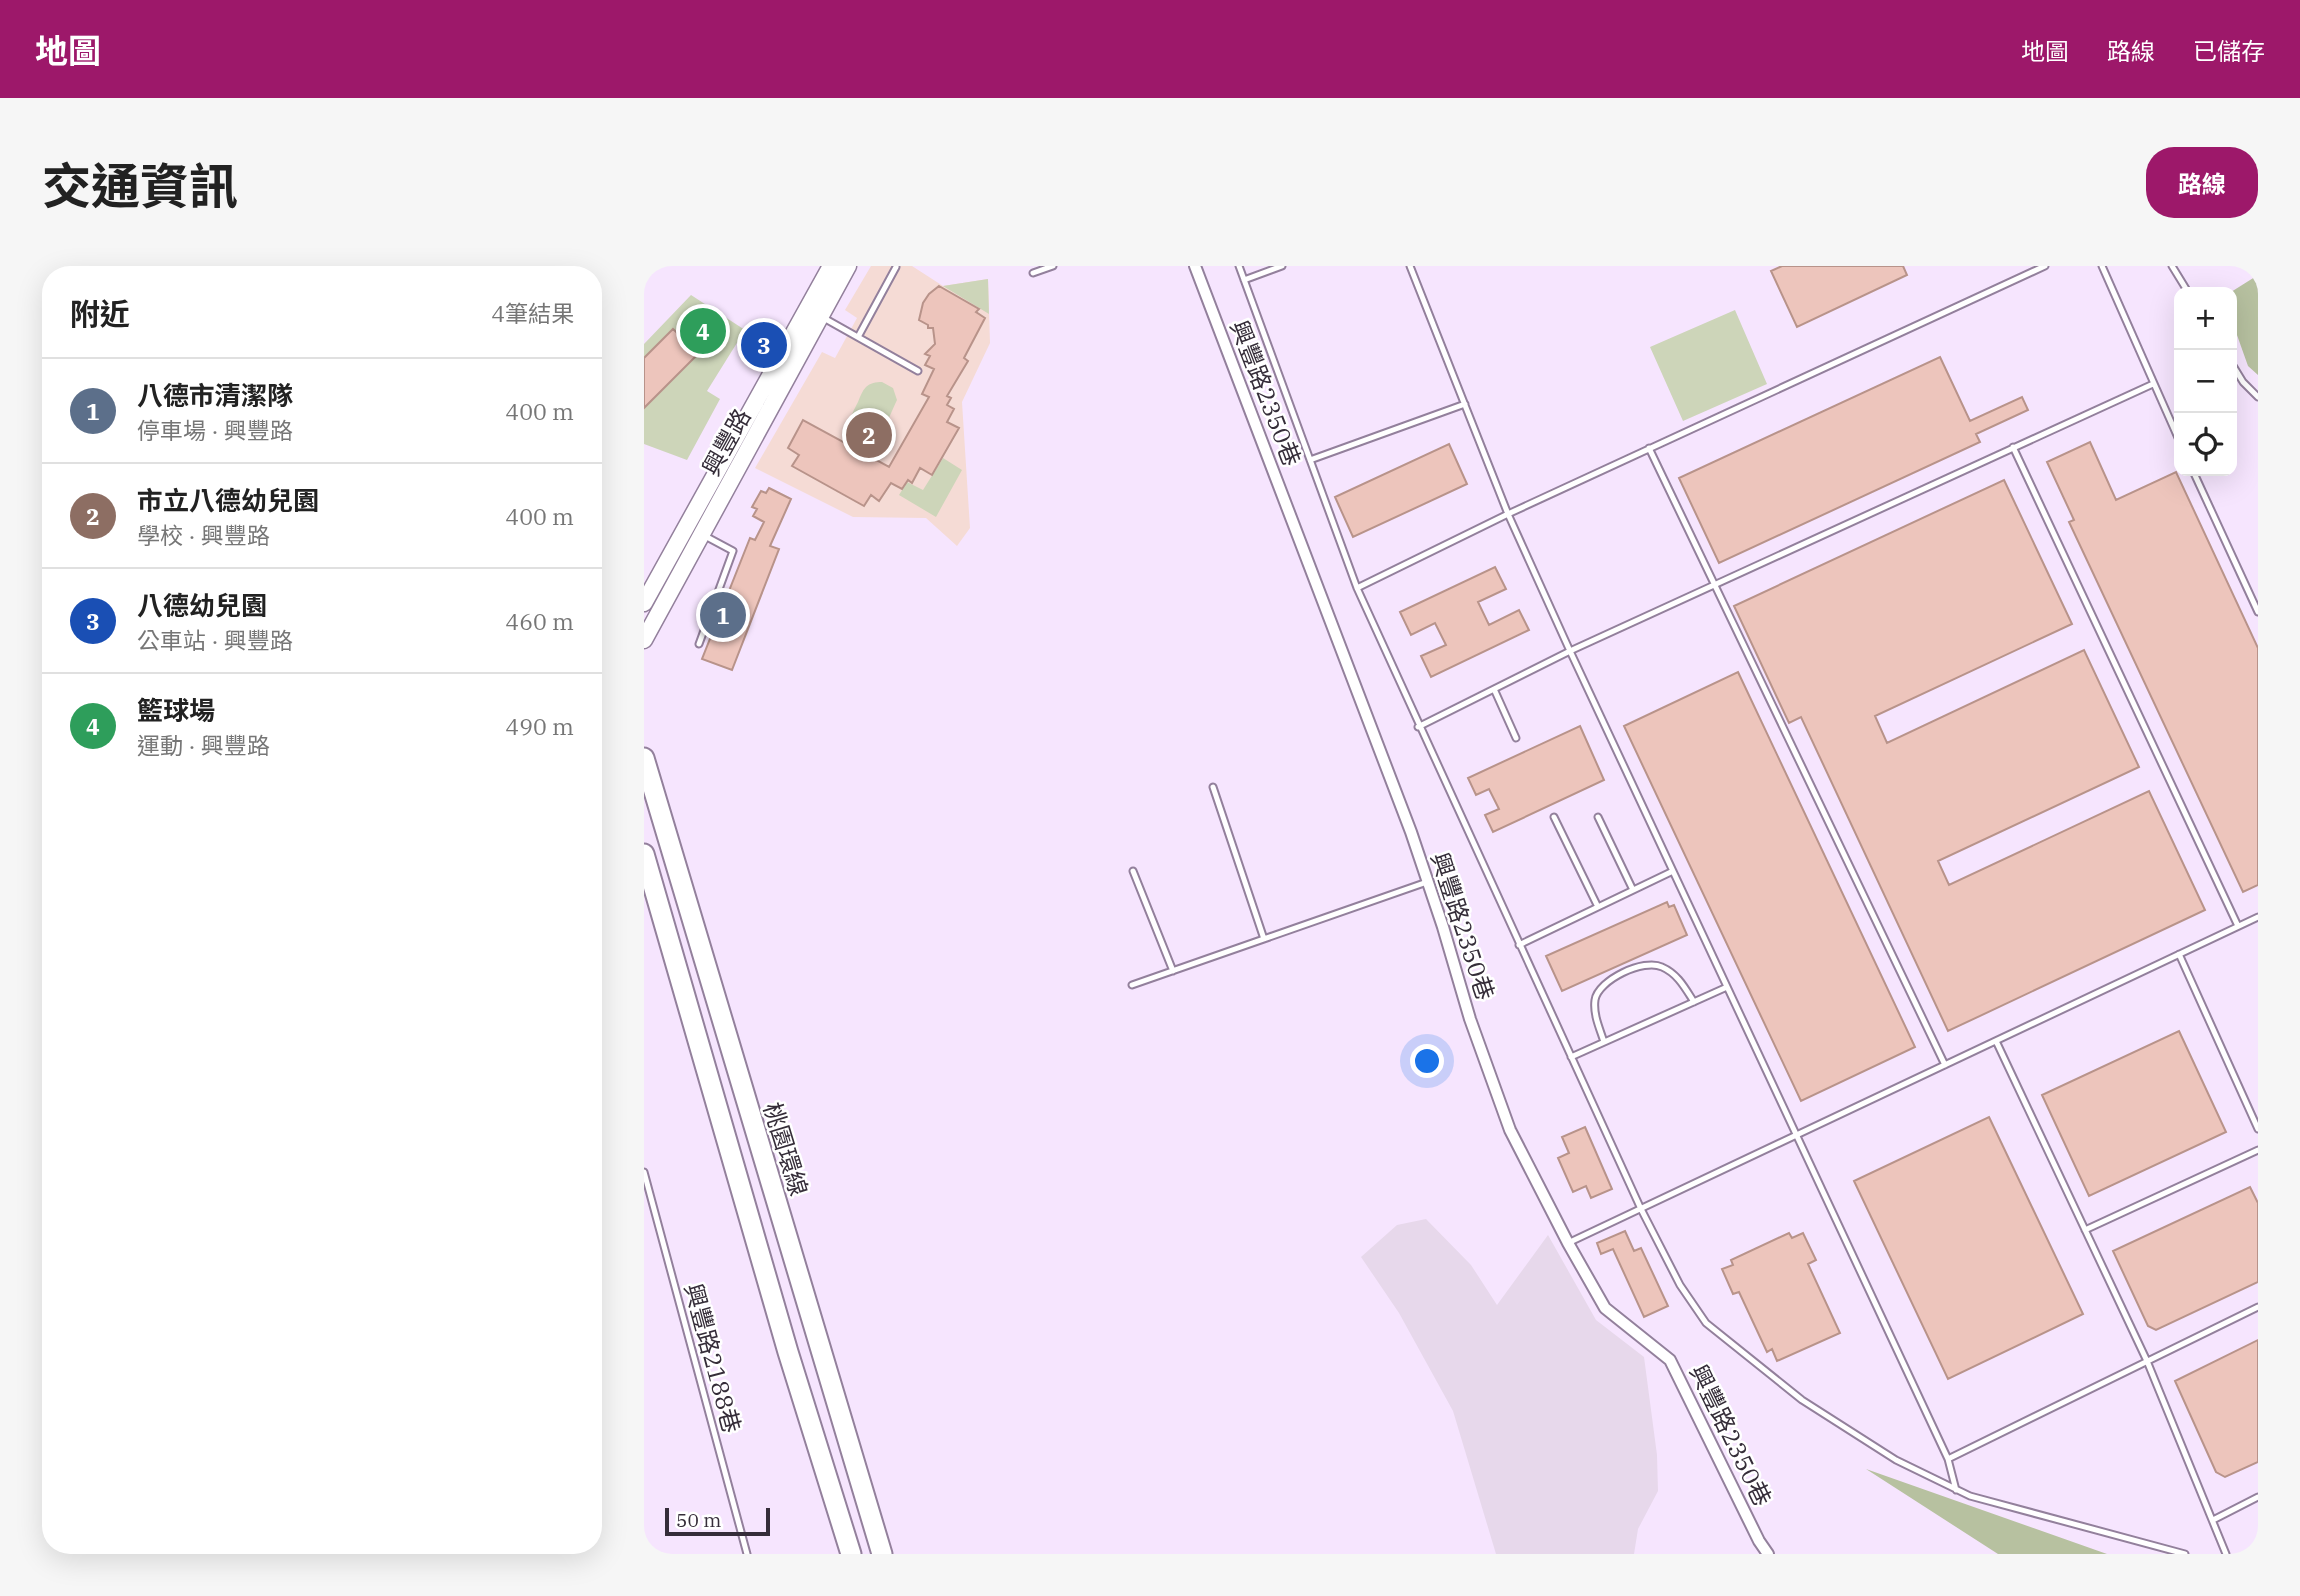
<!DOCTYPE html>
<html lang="zh-TW">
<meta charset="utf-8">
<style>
:root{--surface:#fff;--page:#f6f6f6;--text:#222;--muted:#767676;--line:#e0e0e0;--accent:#9d186a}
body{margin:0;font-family:"IBM Plex Serif","Noto Sans TC",serif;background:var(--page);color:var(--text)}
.controls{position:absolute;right:21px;top:21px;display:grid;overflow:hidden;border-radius:14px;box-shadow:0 7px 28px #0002}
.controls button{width:63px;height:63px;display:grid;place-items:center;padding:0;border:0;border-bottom:2px solid var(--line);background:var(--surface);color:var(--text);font:35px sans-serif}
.scale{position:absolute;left:21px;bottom:18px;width:105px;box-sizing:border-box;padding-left:7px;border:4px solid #352d39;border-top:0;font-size:19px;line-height:24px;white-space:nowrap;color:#352d39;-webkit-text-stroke:5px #fff;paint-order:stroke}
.you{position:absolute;left:784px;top:796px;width:24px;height:24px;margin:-18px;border:5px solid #fff;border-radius:50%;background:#1a73e8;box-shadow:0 0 0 10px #1a73e833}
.badge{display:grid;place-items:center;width:46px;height:46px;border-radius:50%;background:var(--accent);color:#fff;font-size:23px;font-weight:700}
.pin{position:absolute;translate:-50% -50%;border:4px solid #fff;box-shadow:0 2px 7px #0006}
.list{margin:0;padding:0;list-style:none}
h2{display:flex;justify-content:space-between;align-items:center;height:91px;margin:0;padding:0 28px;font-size:30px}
h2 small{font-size:23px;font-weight:400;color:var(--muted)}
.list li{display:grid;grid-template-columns:46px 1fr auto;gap:21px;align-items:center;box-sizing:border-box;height:105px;padding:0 28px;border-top:2px solid var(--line)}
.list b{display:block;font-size:26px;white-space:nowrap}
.list p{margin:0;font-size:23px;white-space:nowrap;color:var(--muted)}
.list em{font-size:23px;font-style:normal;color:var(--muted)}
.icon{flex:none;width:38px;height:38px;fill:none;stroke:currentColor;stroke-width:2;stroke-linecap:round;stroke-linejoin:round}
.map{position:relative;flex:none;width:1614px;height:1288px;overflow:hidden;border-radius:28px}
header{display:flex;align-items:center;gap:42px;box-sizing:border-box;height:98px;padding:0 35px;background:var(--accent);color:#fff}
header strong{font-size:33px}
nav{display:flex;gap:38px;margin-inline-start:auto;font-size:24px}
.intro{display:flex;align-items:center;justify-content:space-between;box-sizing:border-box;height:168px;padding:0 42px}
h1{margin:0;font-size:49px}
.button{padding:18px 32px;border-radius:28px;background:var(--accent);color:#fff;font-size:24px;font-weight:700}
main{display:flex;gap:42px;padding:0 42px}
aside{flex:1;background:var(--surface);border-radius:28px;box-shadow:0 7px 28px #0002}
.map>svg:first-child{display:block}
</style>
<header>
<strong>地圖</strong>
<nav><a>地圖</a><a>路線</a><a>已儲存</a></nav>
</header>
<div class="intro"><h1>交通資訊</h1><a class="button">路線</a></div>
<main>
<aside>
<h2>附近<small>4筆結果</small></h2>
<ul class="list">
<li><span class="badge" style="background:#5c6f8a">1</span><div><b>八德市清潔隊</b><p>停車場 · 興豐路</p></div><em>400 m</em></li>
<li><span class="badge" style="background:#8d6e63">2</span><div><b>市立八德幼兒園</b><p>學校 · 興豐路</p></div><em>400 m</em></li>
<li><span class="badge" style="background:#1a4fb4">3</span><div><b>八德幼兒園</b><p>公車站 · 興豐路</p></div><em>460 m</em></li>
<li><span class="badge" style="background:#2e9e5b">4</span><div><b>籃球場</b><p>運動 · 興豐路</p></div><em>490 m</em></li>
</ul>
</aside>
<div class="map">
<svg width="1614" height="1288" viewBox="0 0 1614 1288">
<rect width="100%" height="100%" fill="#f6e5fe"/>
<!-- industrial -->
<path fill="#e7d8eb" d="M782 953 827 999 853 1039 904 969 952 1054 1000 1091 1013 1189 1014 1225 994 1263 990 1288H852L809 1145 755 1047 717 991 753 959Z"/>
<!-- education -->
<path fill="#f5dbd5" d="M227 0H268L299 20 344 13 346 77 318 136 326 262 313 280 282 252 209 251 111 202 178 86 191 92 213 52 201 44Z"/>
<!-- green -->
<path fill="#cdd5b9" d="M344 13 345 48 299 20Z
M47 29 101 64 63 125 76 133 43 194 0 178V78Z
M1091 44 1123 118 1039 155 1006 81Z
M238 116 249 122 253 134C245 150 239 175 218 174 199 166 206 151 214 136 216 131 218 125 222 121 226 117 232 116 238 116Z
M299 192 318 204 292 251 255 229 263 216 279 224Z"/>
<!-- forest -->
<path fill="#b7c1a0" d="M1614 9V109L1604 100 1588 55 1587 26Z
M1222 1203 1463 1288H1354Z"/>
<!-- building -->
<path fill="#edc5bc" stroke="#b8938a" stroke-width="2" d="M1138 0H1259L1263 9 1153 61 1127 5Z
M295 20 335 43 332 46 341 52 320 92 324 95 303 130 307 132 303 139 310 143 303 156 315 162 288 209 276 202 268 217 264 214 258 223 247 217 235 235 227 229 220 240 148 200 155 189 144 182 159 154 245 201 285 131 278 128 290 103 281 99 286 90 281 88 291 78 289 62H284V59L275 54 279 37 285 28Z
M29 63 55 87 0 142V92Z
M1296 91 1326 155 1378 131 1384 144 1332 168 1336 176 1075 297 1035 212Z
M1446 176 1472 234 1532 206 1614 382V619L1599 626 1425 256 1430 254 1403 196Z
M805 178 823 218 709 271 691 231Z
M1360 214 1428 358 1231 450 1243 477 1440 384 1495 501 1294 595 1305 619 1505 525 1561 644 1304 765 1157 451 1145 457 1090 340Z
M125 222 147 233 126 280 135 283 88 404 58 393 106 272 111 274 120 256 109 250 113 243 108 241 117 225 122 227Z
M851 301 862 323 834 336 845 359 875 344 885 364 787 411 777 390 802 379 791 357 767 369 756 346Z
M1094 406 1271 781 1157 835 980 460Z
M936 460 960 514 849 566 841 549 855 543 845 523 832 529 824 512Z
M1023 636 1025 641 1030 639 1043 669 918 725 902 690Z
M1535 765 1582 866 1445 930 1398 829Z
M1345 851 1439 1048 1304 1113 1210 915Z
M941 861 968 923 947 932 942 920 929 926 914 892 925 887 918 871Z
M1606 921 1614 937V1016L1512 1064 1504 1060 1469 985Z
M981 965 990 985 997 982 1024 1040 1000 1051 969 983 957 988 953 977Z
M1145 967 1148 972 1159 967 1172 994 1164 998 1196 1067 1133 1095 1128 1083 1123 1086 1095 1026 1089 1028 1078 1003 1089 999 1087 994Z
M1614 1074V1196L1581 1211 1572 1206 1531 1115Z"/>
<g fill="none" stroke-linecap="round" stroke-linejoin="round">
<defs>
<path id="lane" d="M595 0 713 322 997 943 1036 1019 1062 1057 1158 1134 1252 1194 1326 1230 1541 1288
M766 0 864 248 926 385 1304 1193 1312 1224
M1458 0 1535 174
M1528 0 1544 26
M389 7 409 0
M600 14 638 0
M178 51 274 105
M214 71 252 1
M1588 98 1599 116 1614 131
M1369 181 1594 660
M1005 182 1301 799
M666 194 821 138
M1549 205 1614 346
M713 322 864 248 1401 0
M55 378 89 285 61 270
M850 423 872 472
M774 461 926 385 1509 118
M569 521 620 673
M910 551 954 641
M954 551 989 624
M489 605 529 705
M875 679 1029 605
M1535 688 1614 863
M488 719 783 616
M1352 775 1503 1095 1582 1288
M960 776C956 763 949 749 951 734 954 714 1000 692 1018 701 1034 708 1041 722 1050 736
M927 791 1083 721
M0 906 103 1288
M1441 964 1614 884
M924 977 1614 651
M1304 1193 1614 1041
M1569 1254 1614 1231"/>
<path id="street" d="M551 0 767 566 799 661 826 753 866 864 924 977 961 1042 1026 1094 1115 1275 1124 1288"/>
<path id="secondary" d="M0 337 187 0
M0 374 204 0"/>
<path id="highway" d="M0 492 238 1288
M0 588 144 1086 207 1288"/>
</defs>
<!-- lane casing -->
<use href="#lane" stroke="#93809c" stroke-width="9"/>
<!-- street casing -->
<use href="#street" stroke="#93809c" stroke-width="14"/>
<!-- secondary casing -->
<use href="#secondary" stroke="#93809c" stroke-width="19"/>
<!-- highway casing -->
<use href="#highway" stroke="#93809c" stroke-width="23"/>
<!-- lane -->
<use href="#lane" stroke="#fff" stroke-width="5"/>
<!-- street -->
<use href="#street" stroke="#fff" stroke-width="10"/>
<!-- secondary -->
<use href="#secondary" stroke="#fff" stroke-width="16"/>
<!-- highway -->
<use href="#highway" stroke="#fff" stroke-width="19"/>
</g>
<g text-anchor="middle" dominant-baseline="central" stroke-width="5" stroke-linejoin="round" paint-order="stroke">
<!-- street labels -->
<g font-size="24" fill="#352d39" stroke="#fff">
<text transform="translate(622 127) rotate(69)">興豐路2350巷</text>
<text transform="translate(82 176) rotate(-61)">興豐路</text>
<text transform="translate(819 660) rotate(72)">興豐路2350巷</text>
<text transform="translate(142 883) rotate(73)">桃園環線</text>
<text transform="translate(69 1092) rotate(75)">興豐路2188巷</text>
<text transform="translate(1087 1169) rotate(64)">興豐路2350巷</text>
</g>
</g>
</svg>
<div class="controls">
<button>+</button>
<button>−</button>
<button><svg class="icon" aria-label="locate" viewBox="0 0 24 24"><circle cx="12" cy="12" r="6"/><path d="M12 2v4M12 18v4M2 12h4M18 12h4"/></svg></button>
</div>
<div class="scale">50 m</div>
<div class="you"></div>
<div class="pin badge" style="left:79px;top:349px;background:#5c6f8a">1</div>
<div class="pin badge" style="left:225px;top:169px;background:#8d6e63">2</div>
<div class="pin badge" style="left:120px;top:79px;background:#1a4fb4">3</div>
<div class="pin badge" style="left:59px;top:65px;background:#2e9e5b">4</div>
</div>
</main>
